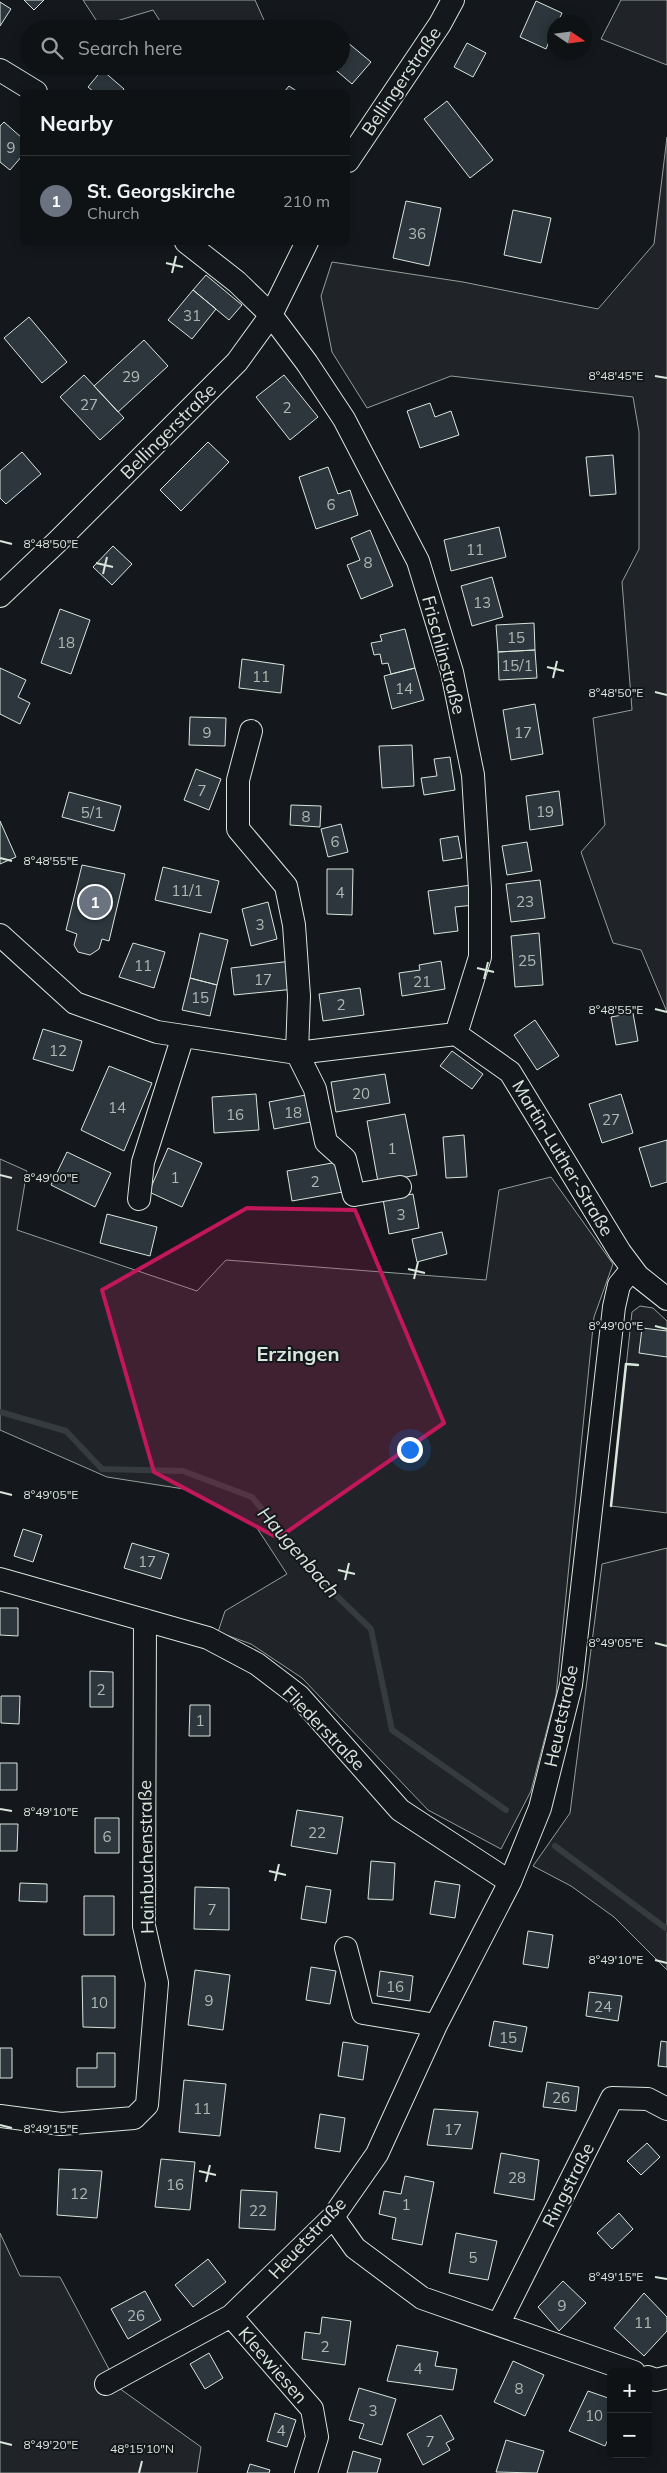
<!DOCTYPE html>
<meta charset="utf-8">
<style>
:root{--surface:#0f1215;--page:#181b1e;--text:#f1f3f6;--muted:#9b9ea0;--line:#2f3234;--accent:#ffb74d}
body{margin:0;font-family:Mulish,sans-serif;background:var(--page);color:var(--text)}
.controls{position:absolute;right:15px;bottom:15px;display:grid;overflow:hidden;border-radius:8px;box-shadow:0 2px 12px #0003}
.controls button{width:45px;height:45px;display:grid;place-items:center;padding:0;border:0;border-bottom:1px solid var(--line);background:var(--surface);color:var(--text);font:25px sans-serif}
.compass{position:absolute;left:547px;top:15px;width:45px;height:45px;border-radius:50%;background:var(--surface);box-shadow:0 2px 12px #0003;rotate:103deg}
.you{position:absolute;left:409px;top:1449px;width:18px;height:18px;margin:-12px;border:4px solid #fff;border-radius:50%;background:#1a73e8;box-shadow:0 0 0 8px #1a73e833}
.badge{display:grid;place-items:center;width:32px;height:32px;border-radius:50%;background:var(--accent);color:#fff;font-size:16px;font-weight:700}
.pin{position:absolute;translate:-50% -50%;border:2px solid #fff;box-shadow:0 1px 5px #0006}
.list{margin:0;padding:0;list-style:none}
h2{display:flex;justify-content:space-between;align-items:center;height:65px;margin:0;padding:0 20px;font-size:21px}
h2 small{font-size:16px;font-weight:400;color:var(--muted)}
.list li{display:grid;grid-template-columns:32px 1fr auto;gap:15px;align-items:center;box-sizing:border-box;height:90px;padding:0 20px;border-top:1px solid var(--line)}
.list b{display:block;font-size:19px;white-space:nowrap}
.list p{margin:0;font-size:16px;white-space:nowrap;color:var(--muted)}
.list em{font-size:16px;font-style:normal;color:var(--muted)}
.icon{flex:none;width:28px;height:28px;fill:none;stroke:currentColor;stroke-width:2;stroke-linecap:round;stroke-linejoin:round}
.map{position:relative;flex:none;width:667px;height:2473px;overflow:hidden}
.search{position:absolute;background:var(--surface);box-shadow:0 2px 12px #0003;left:20px;top:20px;width:330px;height:55px;display:flex;align-items:center;gap:12px;box-sizing:border-box;padding:0 18px;border-radius:28px;color:var(--muted);font-size:19px}
.panel{position:absolute;background:var(--surface);box-shadow:0 2px 12px #0003;left:20px;top:90px;width:330px;height:155px;border-radius:8px}
.map>svg:first-child{display:block}
</style>
<div class="map">
<svg width="667" height="2473" viewBox="0 0 667 2473">
<rect width="100%" height="100%" fill="#14181c"/>
<!-- green -->
<path fill="#202428" stroke="#939e99" d="M83 0H255L268 29H165L153 10 100 26Z
M621 0H667V65L601 39Z
M667 137V1012L641 950 613 943 581 852 605 825 593 718 632 710 622 582 639 549V432L633 397 451 376 367 408 332 352 321 296 332 262 463 282 598 309 654 244Z
M0 1159 27 1171 17 1230 197 1291 226 1260 486 1280 499 1190 551 1177 613 1264 594 1317 556 1695 531 1791 501 1849 428 1810 302 1678 251 1644 218 1632 225 1611 287 1574 255 1525 184 1489 107 1477 0 1430Z
M640 1306 653 1308 667 1321V1513L611 1506 632 1312Z
M667 1548V1970L614 1917 571 1886 533 1866 570 1813 602 1564Z
M0 2233 20 2276 60 2277 119 2388 201 2447 197 2473H0Z"/>
<g fill="none" stroke-linecap="round" stroke-linejoin="round">
<!-- stream -->
<path stroke="#363b3e" stroke-width="6" d="M0 1412 66 1431 102 1469 183 1471 252 1497 313 1573 371 1629 392 1730 506 1810
M555 1846 667 1929"/>
</g>
<!-- building -->
<path fill="#2c363c" stroke="#d8e6dc" d="M24 0H44L34 10Z
M536 1 562 13 558 22H554V30L546 49 520 37Z
M0 2 11 9 0 26Z
M341 37 371 62 352 84 331 66H341Z
M467 43 486 53 473 77 454 67Z
M44 66H61L52 75Z
M102 70 124 89 122 92H94L88 87Z
M289 86 298 92H284Z
M447 101 493 160 470 178 424 119Z
M4 122 22 138V156L10 170 0 162V126Z
M406 201 441 208 429 266 393 258Z
M513 210 551 218 541 263 504 255Z
M206 275 242 305 229 320 193 290Z
M193 290 216 309 192 339 168 320Z
M29 317 67 362 42 383 4 338Z
M144 340 168 366 118 412 94 386Z
M84 375 124 418 100 440 60 397Z
M284 375 318 417 290 440 256 397Z
M430 403 435 417 451 411 459 435 420 448 407 411Z
M208 442 229 462 181 511 160 490Z
M22 452 41 474 6 504 0 498V471Z
M613 455 616 494 590 496 586 457Z
M328 467 338 494 350 490 358 515 316 529 299 477Z
M499 527 506 557 451 571 444 540Z
M370 530 393 586 361 599 347 565 360 560 351 538Z
M113 546 132 564 112 585 93 567Z
M492 577 503 617 472 626 461 586Z
M60 609 90 620 71 674 41 663Z
M534 623 535 650 498 652 496 625Z
M405 629 415 668 391 674 388 663 382 664 380 654 374 655 371 643 382 641 380 635Z
M535 650 537 678 499 680 498 652Z
M242 659 284 665 281 693 239 688Z
M0 668 26 680 18 697 30 703 20 724 0 714Z
M415 668 424 700 392 709 384 676Z
M535 704 543 754 511 760 503 710Z
M190 717 226 718 225 746 189 745Z
M412 745 414 786 382 788 379 746Z
M450 757 455 790 424 795 421 778 437 776 434 759Z
M196 769 221 779 209 810 184 800Z
M559 791 563 825 530 830 526 796Z
M69 792 121 806 114 831 62 817Z
M291 805 321 806 320 827 290 825Z
M0 821 16 857 0 864Z
M341 824 348 852 328 857 321 829Z
M458 836 462 858 443 861 440 839Z
M527 842 532 871 507 875 502 846Z
M82 865 125 874 109 941 102 939 99 949 90 955 78 952 74 945 77 934 66 930Z
M163 867 219 881 211 913 155 900Z
M327 869H353L352 915 327 914Z
M540 880 545 918 511 922 506 884Z
M471 885 474 905 455 907 458 931 434 934 428 891Z
M268 902 277 939 251 946 242 909Z
M200 933 228 940 217 985 190 978Z
M539 933 543 985 515 987 511 936Z
M133 943 165 952 154 988 119 977Z
M292 961 295 989 234 995 231 968Z
M441 961 445 989 402 996 399 973 420 970 419 965Z
M190 978 217 985 210 1016 182 1010Z
M360 988 364 1015 323 1021 319 994Z
M633 1013 638 1041 616 1045 611 1017Z
M535 1020 559 1056 537 1070 514 1035Z
M43 1029 82 1041 73 1071 33 1059Z
M452 1051 483 1074 472 1089 440 1066Z
M109 1066 152 1083 124 1151 81 1130Z
M385 1074 390 1103 336 1112 331 1082Z
M256 1094 259 1130 214 1133 212 1097Z
M311 1094 316 1121 274 1129 269 1102Z
M621 1094 633 1133 602 1143 589 1104Z
M405 1114 417 1175 378 1182 367 1121Z
M464 1135 467 1177 446 1178 443 1137Z
M667 1140V1182L651 1187 639 1148Z
M168 1148 202 1163 182 1207 149 1192Z
M67 1152 111 1173 95 1207 51 1185Z
M338 1162 343 1192 292 1201 287 1171Z
M413 1194 419 1228 389 1234 383 1199Z
M107 1214 157 1227 150 1256 100 1243Z
M442 1232 447 1254 417 1262 412 1239Z
M642 1328 667 1331V1357L639 1353Z
M23 1529 42 1535 33 1562 14 1556Z
M132 1543 169 1554 161 1579 124 1568Z
M0 1608H18V1636L0 1635Z
M90 1671 113 1672V1707H90Z
M1 1696H20L19 1724 1 1723Z
M190 1705H210V1736H189Z
M0 1763H17V1790H0Z
M297 1810 343 1817 337 1854 291 1846Z
M95 1818H119V1853H95Z
M0 1824H18L17 1851H0Z
M371 1861 395 1863 393 1900 368 1899Z
M435 1881 460 1885 455 1918 430 1914Z
M20 1883 47 1884V1902L19 1901Z
M306 1886 331 1890 326 1923 301 1919Z
M195 1887 229 1888V1930L194 1929Z
M84 1896H114V1935H84Z
M528 1931 553 1935 548 1968 523 1964Z
M311 1967 336 1971 330 2004 306 2000Z
M195 1970 230 1975 223 2030 188 2025Z
M380 1971 413 1976 410 2001 377 1996Z
M82 1976H115V2028L83 2027Z
M589 1992 622 1996 618 2021 586 2016Z
M494 2021 527 2027 522 2052 489 2046Z
M661 2041 667 2042V2067L658 2066Z
M343 2042 368 2046 363 2080 338 2076Z
M0 2048H12V2078H0Z
M97 2053H115V2087H77V2068H97Z
M184 2080 226 2084 220 2136 179 2132Z
M547 2082 579 2087 576 2111 543 2107Z
M434 2109 478 2112 472 2149 427 2145Z
M320 2114 345 2118 340 2152 315 2148Z
M647 2143 660 2157 641 2175 627 2161Z
M501 2153 539 2160 534 2200 494 2193Z
M161 2159 195 2162 190 2210 155 2207Z
M59 2169 102 2171 97 2218 57 2215Z
M405 2176 434 2182 422 2245 392 2239 396 2218 379 2214 384 2191 401 2194Z
M241 2190 277 2192 275 2230 239 2228Z
M619 2213 633 2229 612 2249 597 2233Z
M456 2233 497 2241 488 2280 449 2273Z
M208 2259 226 2282 193 2307 175 2285Z
M563 2281 586 2303 559 2331 538 2307Z
M145 2291 161 2320 128 2339 111 2309Z
M644 2293 667 2317V2331L644 2356 614 2328Z
M322 2317 351 2321 345 2365 302 2359 305 2332 320 2334Z
M397 2345 438 2352 435 2366 457 2369 453 2390 387 2381Z
M209 2353 223 2378 205 2389 190 2364Z
M513 2361 544 2375 525 2416 494 2402Z
M359 2388 396 2399 382 2445 359 2438 364 2424 349 2420Z
M588 2391 611 2399V2433L605 2446 569 2431Z
M275 2413 296 2420 287 2447 267 2441Z
M441 2415 454 2439 446 2443 450 2450 423 2465 407 2434Z
M506 2440 544 2451 537 2473 496 2472Z
M353 2451 381 2459 377 2473H347Z
M250 2464 270 2470 269 2473H247Z"/>
<g fill="none" stroke-linecap="round" stroke-linejoin="round">
<defs>
<path id="minor" d="M0 70 36 92
M348 161 440 24 453 0
M186 242 237 282 271 315 307 363 344 419 418 561 452 672 473 775 480 889V957L456 1034
M0 596 57 542 237 362 271 315 307 242
M251 731 238 780V829L286 886 294 925 299 996 297 1053 315 1089 326 1142 345 1159 354 1195 400 1187
M0 935 75 1003 157 1032 297 1053 456 1034 510 1072 620 1252 638 1276 667 1299
M139 1199 143 1162 183 1036
M0 1579 208 1638 257 1664 299 1696 400 1810 510 1882
M346 1948 363 2013 436 2025
M0 2116 61 2124 134 2118 147 2105 157 1983 144 1926 145 1620
M333 2217 355 2248 422 2298 634 2372
M231 2316 312 2409 317 2437 306 2473
M499 2323 612 2098 648 2099 667 2109
M648 2377 656 2380 667 2377
M106 2384 231 2316 333 2217 377 2154 436 2025 510 1882 540 1808 571 1685 614 1307 619 1285 632 1269"/>
</defs>
<!-- minor casing -->
<use href="#minor" stroke="#d8e6dc" stroke-width="24"/>
<!-- minor -->
<use href="#minor" stroke="#14181c" stroke-width="22"/>
<!-- wall -->
<path stroke="#d8e6dc" stroke-width="2.5" d="M611 1506 626 1364 638 1365"/>
</g>
<!-- marked area -->
<path fill="#c2185b" fill-opacity="0.2" stroke="#c2185b" stroke-width="4" stroke-linejoin="round" d="M247 1208 355 1210 444 1423 278 1538 154 1472 102 1290Z"/>
<!-- ticks -->
<path fill="none" stroke="#d8e6dc" stroke-width="2" d="M166 263 183 267M172 273 176 256M655 376 667 378M0 541 12 544M96 563 113 567M103 574 107 557M547 667 564 671M553 678 557 661M655 692 667 695M0 858 12 861M477 968 494 972M484 979 488 962M655 1009 667 1012M0 1175 12 1178M408 1269 425 1273M414 1279 418 1262M655 1326 667 1329M0 1492 12 1495M338 1570 355 1574M345 1580 349 1563M655 1643 667 1646M0 1809 12 1811M269 1871 286 1875M275 1881 279 1864M655 1960 667 1963M0 2125 12 2128M199 2171 216 2175M206 2182 210 2165M655 2277 667 2279M0 2442 12 2445M139 2473 142 2461"/>
<g text-anchor="middle" dominant-baseline="central" stroke-width="4" stroke-linejoin="round" paint-order="stroke">
<!-- number labels -->
<g font-size="15" fill="#adbab4">
<text x="11" y="147">9</text>
<text x="417" y="233">36</text>
<text x="192" y="315">31</text>
<text x="131" y="376">29</text>
<text x="89" y="404">27</text>
<text x="287" y="407">2</text>
<text x="331" y="504">6</text>
<text x="475" y="549">11</text>
<text x="368" y="562">8</text>
<text x="482" y="602">13</text>
<text x="516" y="637">15</text>
<text x="66" y="642">18</text>
<text x="517" y="665">15/1</text>
<text x="261" y="676">11</text>
<text x="404" y="688">14</text>
<text x="207" y="732">9</text>
<text x="523" y="732">17</text>
<text x="202" y="790">7</text>
<text x="545" y="811">19</text>
<text x="92" y="812">5/1</text>
<text x="306" y="816">8</text>
<text x="335" y="841">6</text>
<text x="187" y="890">11/1</text>
<text x="340" y="892">4</text>
<text x="525" y="901">23</text>
<text x="260" y="924">3</text>
<text x="527" y="960">25</text>
<text x="143" y="965">11</text>
<text x="263" y="979">17</text>
<text x="422" y="981">21</text>
<text x="200" y="997">15</text>
<text x="341" y="1004">2</text>
<text x="58" y="1050">12</text>
<text x="361" y="1093">20</text>
<text x="117" y="1107">14</text>
<text x="293" y="1112">18</text>
<text x="235" y="1114">16</text>
<text x="611" y="1119">27</text>
<text x="392" y="1148">1</text>
<text x="175" y="1177">1</text>
<text x="315" y="1181">2</text>
<text x="401" y="1214">3</text>
<text x="147" y="1561">17</text>
<text x="101" y="1689">2</text>
<text x="200" y="1720">1</text>
<text x="317" y="1832">22</text>
<text x="107" y="1836">6</text>
<text x="212" y="1909">7</text>
<text x="395" y="1986">16</text>
<text x="209" y="2000">9</text>
<text x="99" y="2002">10</text>
<text x="603" y="2006">24</text>
<text x="508" y="2037">15</text>
<text x="561" y="2097">26</text>
<text x="202" y="2108">11</text>
<text x="453" y="2129">17</text>
<text x="517" y="2177">28</text>
<text x="175" y="2184">16</text>
<text x="79" y="2193">12</text>
<text x="406" y="2204">1</text>
<text x="258" y="2210">22</text>
<text x="473" y="2257">5</text>
<text x="562" y="2305">9</text>
<text x="136" y="2315">26</text>
<text x="643" y="2322">11</text>
<text x="325" y="2346">2</text>
<text x="418" y="2368">4</text>
<text x="519" y="2388">8</text>
<text x="373" y="2410">3</text>
<text x="594" y="2415">10</text>
<text x="281" y="2430">4</text>
<text x="430" y="2441">7</text>
</g>
<!-- street labels -->
<g font-size="18" fill="#d8e6dc" stroke="#14181c">
<text transform="translate(401 81) rotate(-56)">Bellingerstraße</text>
<text transform="translate(168 431) rotate(-45)">Bellingerstraße</text>
<text transform="translate(444 655) rotate(75)">Frischlinstraße</text>
<text transform="translate(563 1158) rotate(59)">Martin-Luther-Straße</text>
<text transform="translate(561 1716) rotate(-78)">Heuetstraße</text>
<text transform="translate(324 1728) rotate(46)">Fliederstraße</text>
<text transform="translate(146 1857) rotate(-91)">Hainbuchenstraße</text>
<text transform="translate(568 2185) rotate(-63)">Ringstraße</text>
<text transform="translate(307 2238) rotate(-47)">Heuetstraße</text>
<text transform="translate(273 2365) rotate(49)">Kleewiesen</text>
</g>
<!-- water labels -->
<g font-size="19" font-style="italic" fill="#d8e6dc" stroke="#14181c">
<text transform="translate(299 1552) rotate(49)">Haugenbach</text>
</g>
<!-- quarter labels -->
<g font-size="20" font-weight="bold" fill="#d8e6dc" stroke="#14181c">
<text x="298" y="1353">Erzingen</text>
</g>
</g>
<g font-size="12" text-anchor="middle" fill="#d8e6dc" stroke="#14181c" stroke-width="4" stroke-linejoin="round" paint-order="stroke">
<text x="616" y="380">8°48'45"E</text>
<text x="51" y="548">8°48'50"E</text>
<text x="616" y="697">8°48'50"E</text>
<text x="51" y="865">8°48'55"E</text>
<text x="616" y="1014">8°48'55"E</text>
<text x="51" y="1182">8°49'00"E</text>
<text x="616" y="1330">8°49'00"E</text>
<text x="51" y="1499">8°49'05"E</text>
<text x="616" y="1647">8°49'05"E</text>
<text x="51" y="1816">8°49'10"E</text>
<text x="616" y="1964">8°49'10"E</text>
<text x="51" y="2133">8°49'15"E</text>
<text x="616" y="2281">8°49'15"E</text>
<text x="51" y="2449">8°49'20"E</text>
<text x="142" y="2453">48°15'10"N</text>
</g>
</svg>
<div class="controls">
<button>+</button>
<button>−</button>
</div>
<svg class="compass" viewBox="-18 -18 36 36"><path d="M0-13l5 13h-10z" fill="#e53935"/><path d="M0 13l5-13h-10z" fill="#9b9ea0"/></svg>
<div class="you"></div>
<div class="pin badge" style="left:95px;top:902px;background:#6b7280">1</div>
<div class="search"><svg class="icon" aria-label="search" viewBox="0 0 24 24"><circle cx="10" cy="10" r="6"/><path d="M15 15l6 6"/></svg>Search here</div>
<section class="panel">
<h2>Nearby<small></small></h2>
<ul class="list">
<li><span class="badge" style="background:#6b7280">1</span><div><b>St. Georgskirche</b><p>Church</p></div><em>210 m</em></li>
</ul>
</section>
</div>
